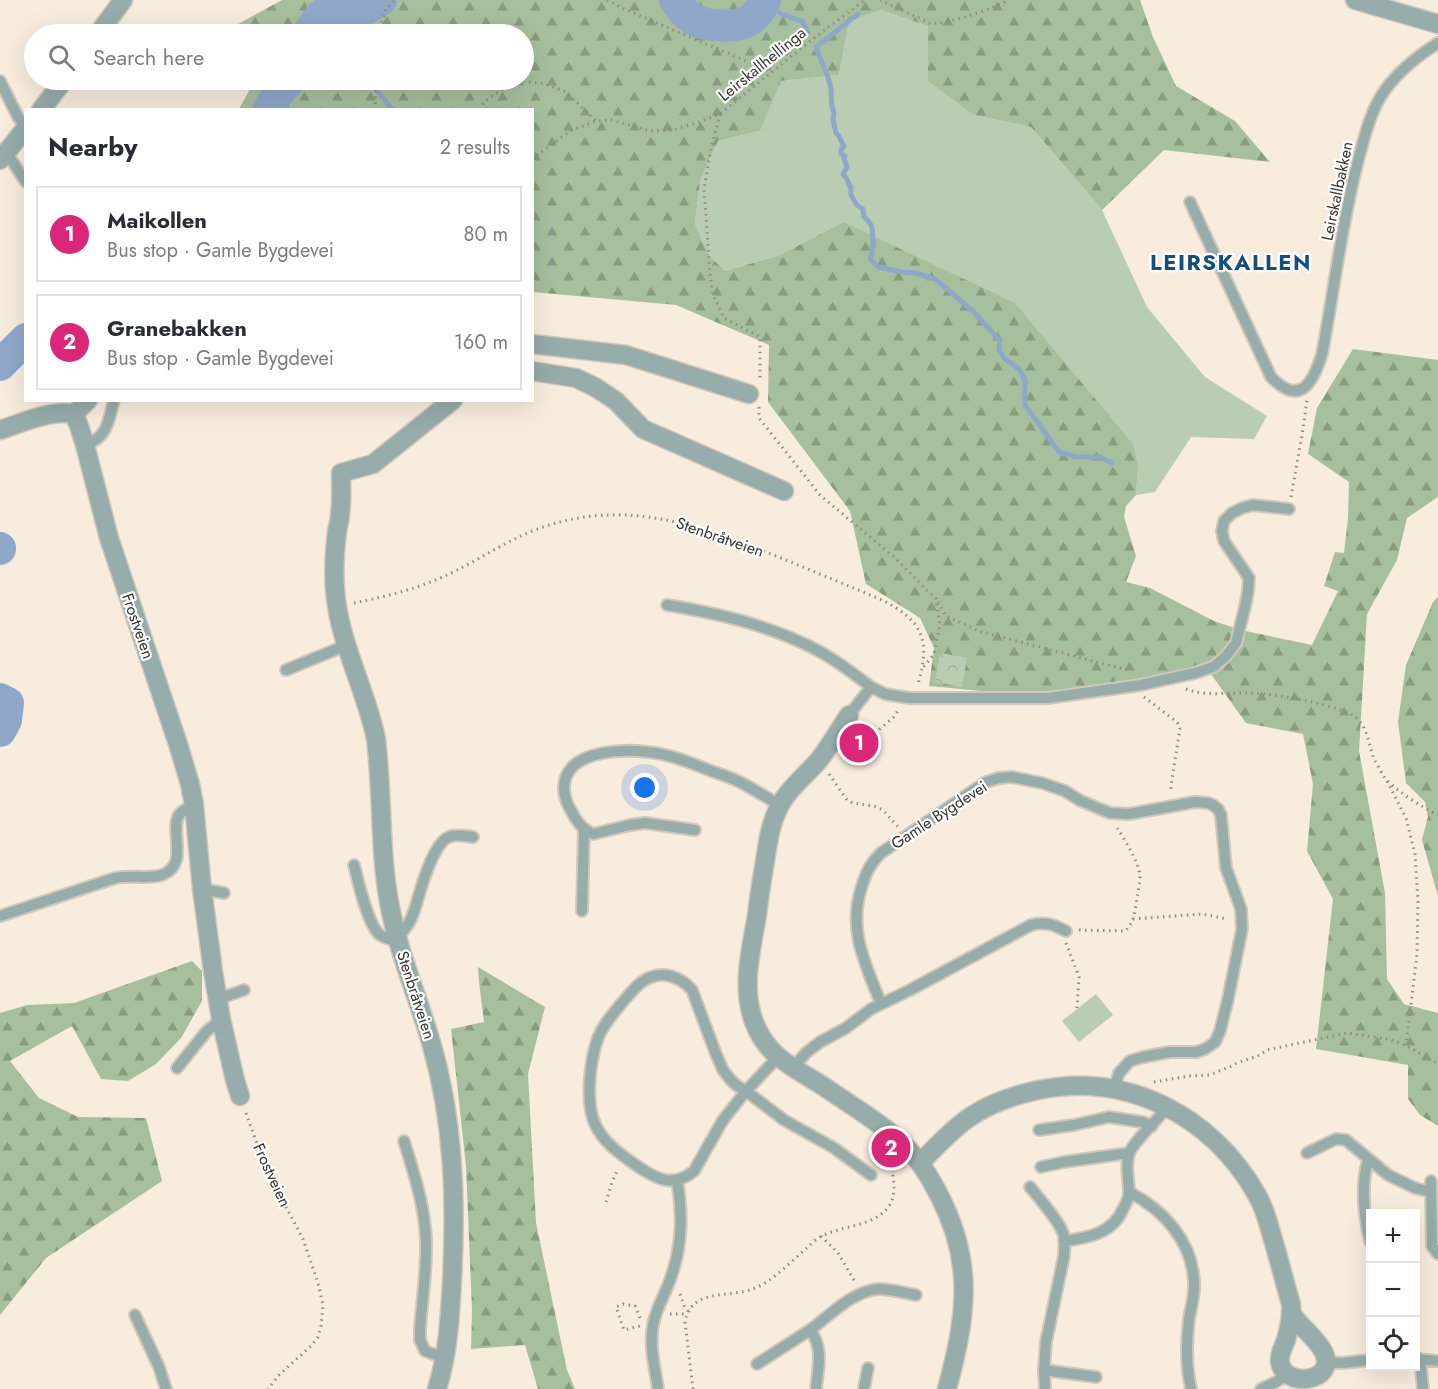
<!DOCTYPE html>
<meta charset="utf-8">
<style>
:root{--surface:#fff;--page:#f7f7f7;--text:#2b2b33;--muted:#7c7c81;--line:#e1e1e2;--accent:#db2777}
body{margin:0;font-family:Jost,sans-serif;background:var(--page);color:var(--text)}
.controls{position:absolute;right:18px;bottom:18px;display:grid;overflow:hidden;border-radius:0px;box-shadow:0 6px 24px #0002}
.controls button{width:54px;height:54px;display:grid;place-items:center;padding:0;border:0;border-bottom:2px solid var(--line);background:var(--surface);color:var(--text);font:30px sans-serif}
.you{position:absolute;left:645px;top:788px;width:21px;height:21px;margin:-15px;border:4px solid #fff;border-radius:50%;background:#1a73e8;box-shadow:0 0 0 9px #1a73e833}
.badge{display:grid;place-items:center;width:39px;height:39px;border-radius:50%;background:var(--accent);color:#fff;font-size:20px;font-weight:700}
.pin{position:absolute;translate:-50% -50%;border:3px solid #fff;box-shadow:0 2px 6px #0006}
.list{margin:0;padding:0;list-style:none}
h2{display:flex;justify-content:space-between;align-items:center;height:78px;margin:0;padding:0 24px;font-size:26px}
h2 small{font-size:20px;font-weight:400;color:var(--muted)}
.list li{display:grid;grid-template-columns:39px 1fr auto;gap:18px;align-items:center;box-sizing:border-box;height:96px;margin:0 12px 12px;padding:0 12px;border:2px solid var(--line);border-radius:0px}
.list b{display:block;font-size:22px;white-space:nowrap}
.list p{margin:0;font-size:20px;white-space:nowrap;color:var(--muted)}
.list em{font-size:20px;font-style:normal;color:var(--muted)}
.icon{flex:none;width:33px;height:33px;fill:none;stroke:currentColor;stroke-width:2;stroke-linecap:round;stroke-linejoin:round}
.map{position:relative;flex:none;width:1438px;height:1389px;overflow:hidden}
.search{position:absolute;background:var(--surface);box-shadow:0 6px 24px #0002;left:24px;top:24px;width:510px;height:66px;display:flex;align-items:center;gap:15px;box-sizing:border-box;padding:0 21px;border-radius:33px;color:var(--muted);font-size:22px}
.panel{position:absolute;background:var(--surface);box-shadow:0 6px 24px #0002;left:24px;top:108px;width:510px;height:294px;border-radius:0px}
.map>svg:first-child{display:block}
</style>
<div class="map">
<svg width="1438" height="1389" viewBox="0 0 1438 1389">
<defs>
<pattern id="forest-firs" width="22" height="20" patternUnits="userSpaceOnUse" patternTransform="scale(1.5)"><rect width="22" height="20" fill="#a6c09d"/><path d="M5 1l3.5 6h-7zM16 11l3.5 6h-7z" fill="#889d80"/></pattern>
<pattern id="park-crowns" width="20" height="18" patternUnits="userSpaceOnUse" patternTransform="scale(1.5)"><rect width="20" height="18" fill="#b9cdb3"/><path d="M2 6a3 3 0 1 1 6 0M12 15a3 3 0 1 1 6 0" fill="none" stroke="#a0b09a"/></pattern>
</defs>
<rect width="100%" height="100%" fill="#f8ecdd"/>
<!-- grass -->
<path fill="#b9cdb3" d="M881 10 928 26 974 115 1031 127 1102 210 1147 307 1205 377 1267 416 1254 439 1191 437 1155 492 1136 495 1138 466 843 222 780 255 725 271 709 255 695 224 700 181 718 141 760 131 780 81 839 75 849 22Z
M1096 994 1113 1015 1079 1042 1062 1021Z"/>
<!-- forest -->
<path fill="url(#forest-firs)" d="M282 0H1140L1153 37 1176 86 1235 121 1270 162 1164 150 1102 210 1031 127 974 115 928 81V26L881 10 849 22 839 75 781 81 760 131 718 141 700 181 695 224 709 255 725 271 780 255 843 222 1015 303 1133 444 1138 466 1136 495 1126 506 1124 517 1136 556 1126 582 1150 588 1214 621 1241 630 1312 645 1338 591 1324 586 1335 552 1344 553 1348 518 1349 482 1308 454 1317 408 1353 349 1438 360V497L1407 518 1397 560 1367 614 1359 751 1385 893 1387 979 1404 1004 1438 1013V1126L1420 1115 1408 1099V1065L1316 1049 1333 899 1307 851 1313 784 1303 734 1246 723 1208 670 1054 698 929 686 934 648 920 618 866 584 850 511 768 402 769 345 676 305 533 292 532 110 239 109 255 80H524V34H246L238 24Z
M1438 597V896L1422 840 1428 816 1425 802 1406 783 1398 722 1406 665 1433 602Z
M192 961 202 971V1001L181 1038 156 1064 128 1081 101 1079 72 1026 10 1061 39 1098 78 1117 146 1118 162 1181 46 1258 0 1315V1013L27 1005 74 1003Z
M478 967 545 1007 528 1074 536 1223 567 1370 575 1389H538L525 1345 471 1349 472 1310 466 1166 451 1029 484 1022 479 982Z"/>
<!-- park -->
<path fill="url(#park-crowns)" d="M940 653 967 658 962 687 935 682Z"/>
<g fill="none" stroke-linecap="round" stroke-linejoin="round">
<!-- stream -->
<path stroke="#8fa8ca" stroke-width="5" d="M765 0C776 13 787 17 802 21L808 32
M362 11 371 30 368 34
M858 14 816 47C820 60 829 75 831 89 832 97 830 105 834 112L833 120 836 133 839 136 841 141 844 146 841 150V154L845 156 844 158 847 167 843 174 847 179 850 187H851V195L857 205 863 209 864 217C877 228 870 231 874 246L872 247V254L870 259 878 267 902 272 915 273 935 279 973 311 1000 341 999 349 1004 358 1019 369 1025 380V405L1059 452 1076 457H1100L1112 463
M368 80 393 110"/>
<!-- river -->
<path stroke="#8fa8ca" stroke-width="32" d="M675 0C679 6 685 14 691 18 706 27 742 30 755 16 759 12 763 5 765 0
M307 34 321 15 347 8 362 11 381 0
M268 110 281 89 290 80
M0 365 26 339
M0 548V549
M0 699 8 703 6 720 0 731"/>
<defs>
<path id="lane" d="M0 81 18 117 26 127
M6 152 26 182
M1190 202 1271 377C1300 407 1313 383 1322 354 1334 291 1341 227 1357 165 1363 142 1369 116 1381 96 1395 74 1416 57 1438 43
M85 445C108 437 108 422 114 400
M667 605C716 613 764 624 809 646 832 657 851 672 871 687L849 715
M286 670 347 645
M871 687 885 694 909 698H1048L1141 685 1195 673 1213 667 1225 657 1236 643 1245 607 1248 591 1249 578 1224 541 1222 531 1224 521 1232 513 1242 508 1253 505 1289 509
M695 830 645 823 630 825 593 834C580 828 576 820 569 807 564 797 562 788 566 777 576 750 624 749 648 752 671 754 693 764 714 772 723 775 732 778 740 782 753 789 766 797 780 805
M354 865C358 881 368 926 380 935 386 939 392 940 398 941
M202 889 224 893
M582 911 584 830
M0 916 115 878C129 875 151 879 162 875 190 864 169 832 179 815 182 810 189 808 194 805
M397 936C398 935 403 932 404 930 413 920 415 907 419 895 423 881 435 842 449 837 456 834 465 836 473 837
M218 999 244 990
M881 1004C866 965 848 932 861 889 866 873 869 865 881 853L986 782 999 778 1012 777 1042 783 1065 791 1081 801 1110 813 1129 814 1195 802 1208 803 1213 805 1218 809 1221 815 1226 868 1241 909 1242 929 1228 999 1220 1031 1215 1042 1205 1049 1196 1052H1170L1143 1057 1130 1061 1119 1073 1114 1089
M777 1058 746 1091 723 1120 694 1171C674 1187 660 1181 640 1168 623 1156 603 1143 595 1124 585 1102 590 1060 598 1038 603 1025 612 1015 621 1004 633 990 644 974 664 975 676 976 684 981 692 990L716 1054 723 1070 730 1079 736 1085 746 1091 784 1120 834 1148 871 1175
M793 1067 807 1052 820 1042 846 1028 871 1009 910 990 1031 925C1045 921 1054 925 1066 931
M177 1068 206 1032 221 1019
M1039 1130 1074 1125 1109 1117 1142 1122 1152 1126
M404 1141C414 1174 425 1206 426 1241 427 1270 422 1300 420 1329V1340L425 1351 444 1358
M1307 1153 1336 1139 1346 1140 1388 1175 1415 1188 1431 1192
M1368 1160C1361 1185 1364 1216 1370 1241
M1041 1167 1064 1162 1129 1153
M1431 1181 1432 1246 1438 1254
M1030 1187C1039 1198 1061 1223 1064 1236 1065 1243 1064 1250 1064 1256L1046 1342 1044 1370 1096 1377
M1129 1192C1164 1210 1192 1241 1194 1282 1195 1295 1191 1307 1189 1319 1186 1343 1186 1366 1191 1389
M1064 1241C1088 1238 1113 1233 1123 1209 1126 1204 1129 1198 1129 1192 1129 1180 1125 1166 1129 1154 1132 1143 1160 1117 1168 1107
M135 1315 159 1367 166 1389
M1416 1359 1438 1361
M1420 1359 1423 1389
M1327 1362 1342 1363 1370 1360
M757 1364 810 1330
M1044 1370 1045 1389
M658 1389C655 1368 649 1346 653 1325 656 1308 666 1293 671 1277 682 1247 683 1212 677 1181
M816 1389C818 1368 824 1348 810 1330 829 1316 854 1290 879 1289 891 1289 904 1293 916 1295
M864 1389 868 1368
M1261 1389 1274 1383 1286 1376"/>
<path id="street" d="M1355 0 1438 24
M98 34 123 0
M41 110 64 80
M0 160 26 128
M532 344 626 355 749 394
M532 371 576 378 595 387 616 401 643 429 784 491
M74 414 79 426 85 445 109 538 178 744 190 784 194 805 202 889 213 971 221 1019 235 1080 240 1096
M0 430C21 423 52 409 74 414L88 400
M849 715C839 730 830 746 819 760 805 776 787 790 778 809 770 825 768 843 765 861 762 879 759 897 757 915 751 951 741 987 754 1022 768 1059 796 1068 826 1088 852 1106 880 1122 903 1144 918 1158 930 1177 939 1195 975 1264 966 1317 947 1389
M920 1163C936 1147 952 1129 970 1117 989 1104 1012 1096 1034 1091 1125 1070 1212 1115 1257 1195 1266 1210 1269 1227 1274 1243 1280 1263 1285 1284 1291 1304 1292 1316 1289 1329 1286 1340 1283 1348 1279 1354 1280 1362 1284 1389 1337 1382 1324 1353 1317 1338 1301 1328 1292 1314
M437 1389C448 1354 450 1317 452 1281 456 1202 454 1123 432 1046 419 999 399 955 390 907 379 851 383 795 376 739 367 694 344 652 337 606 333 582 334 556 337 532 338 526 340 520 340 514 342 501 341 486 341 473L373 464 453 400"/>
</defs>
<!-- lane casing -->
<use href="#lane" stroke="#d1c7ba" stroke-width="14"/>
<!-- street casing -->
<use href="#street" stroke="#d1c7ba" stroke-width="21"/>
<!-- path -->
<path stroke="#928a80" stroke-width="3" stroke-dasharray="1.5 4.5" stroke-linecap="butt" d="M607 0 624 9 772 72
M880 0 930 23C947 26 992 8 1009 0
M378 34 386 9 395 0
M375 110 376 80
M480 110 484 102 510 84 524 81 545 84 566 92 596 121
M720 114 711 149 704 189 710 273 713 295 724 318 760 337V380
M532 159 570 131 596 121 611 120 650 131 673 130 699 122 720 114 814 38 865 0
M759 407V418L820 495 895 558 936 599 940 625 934 654 923 668
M1291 497 1303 429 1307 400
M938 602 946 616 979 631 1131 671
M354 603C384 597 416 589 445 576 478 561 508 539 543 527 629 498 701 526 781 558 815 572 849 586 882 600 923 621 931 640 918 684
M1186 689C1207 697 1231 692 1254 693 1280 695 1329 703 1352 715 1368 724 1368 744 1374 759 1377 764 1380 770 1383 775 1392 789 1422 807 1438 815
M1144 697 1177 722 1180 728 1170 793
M870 737 893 718 899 709
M829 774 847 800 853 803 874 806 883 810 898 827
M1387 781 1406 818 1415 854 1418 902 1417 954 1406 1045
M1133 919 1202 914 1227 919
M1079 930 1125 931C1133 924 1134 915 1136 905 1137 895 1140 885 1140 876 1139 861 1124 840 1117 827
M1066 943 1079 977 1077 1008
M1154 1082 1189 1076 1209 1075 1232 1066 1237 1063 1260 1055 1267 1050 1347 1033 1387 1039 1406 1045 1438 1064
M246 1113 266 1169 303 1239 318 1283 323 1305 321 1326 318 1337 311 1346 279 1375 268 1389
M606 1202 612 1182 618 1169
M821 1236 838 1253 855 1282
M680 1294 685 1308 688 1311
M670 1314H687
M640 1318 635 1306 623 1304 616 1307 624 1330 640 1326
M693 1389 685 1322C691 1288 728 1298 753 1289 774 1281 791 1261 808 1247 812 1243 817 1238 822 1236 843 1225 874 1227 889 1206 899 1191 890 1174 893 1157"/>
<!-- lane -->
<use href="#lane" stroke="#96adab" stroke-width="10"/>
<!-- street -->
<use href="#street" stroke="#96adab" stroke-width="18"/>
</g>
<g text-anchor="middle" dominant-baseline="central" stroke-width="4.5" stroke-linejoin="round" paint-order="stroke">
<!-- street labels -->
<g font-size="16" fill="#36322c" stroke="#fff">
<text transform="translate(762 64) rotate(-39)">Leirskallhellinga</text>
<text transform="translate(1337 191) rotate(-78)">Leirskallbakken</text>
<text transform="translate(720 537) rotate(19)">Stenbråtveien</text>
<text transform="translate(138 626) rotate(71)">Frostveien</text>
<text transform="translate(939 815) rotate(-33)">Gamle Bygdevei</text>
<text transform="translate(416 995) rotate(72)">Stenbråtveien</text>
<text transform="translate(272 1175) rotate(65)">Frostveien</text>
</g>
<!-- district labels -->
<g font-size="22" font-weight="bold" letter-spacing="1.5" fill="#114f7f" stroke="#fff">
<text x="1231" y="262">LEIRSKALLEN</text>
</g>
</g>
</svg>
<div class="controls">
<button>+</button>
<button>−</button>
<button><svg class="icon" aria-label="locate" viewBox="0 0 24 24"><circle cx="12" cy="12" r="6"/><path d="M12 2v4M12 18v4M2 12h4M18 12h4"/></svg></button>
</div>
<div class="you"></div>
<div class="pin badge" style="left:859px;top:743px">1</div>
<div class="pin badge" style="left:891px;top:1148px">2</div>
<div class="search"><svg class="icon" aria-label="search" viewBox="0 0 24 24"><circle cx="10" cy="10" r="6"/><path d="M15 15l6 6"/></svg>Search here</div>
<section class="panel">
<h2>Nearby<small>2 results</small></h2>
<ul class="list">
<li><span class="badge">1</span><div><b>Maikollen</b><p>Bus stop · Gamle Bygdevei</p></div><em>80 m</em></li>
<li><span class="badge">2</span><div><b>Granebakken</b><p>Bus stop · Gamle Bygdevei</p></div><em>160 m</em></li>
</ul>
</section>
</div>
